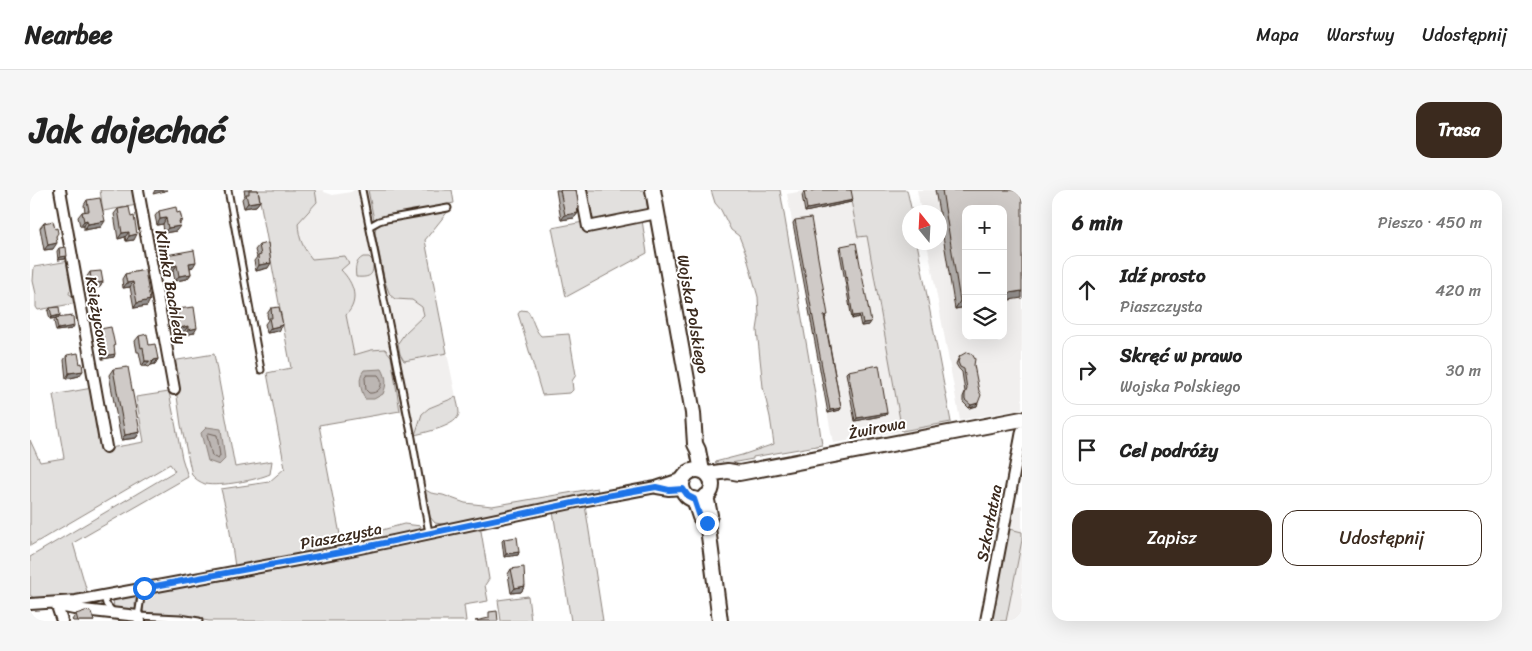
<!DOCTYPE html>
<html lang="pl">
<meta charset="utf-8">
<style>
:root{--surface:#fff;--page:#f6f6f6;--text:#222;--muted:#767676;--line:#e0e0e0;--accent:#3b2a1e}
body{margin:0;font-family:Sriracha,sans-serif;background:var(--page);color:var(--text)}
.controls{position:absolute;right:15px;top:15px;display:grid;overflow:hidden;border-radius:10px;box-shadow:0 5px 20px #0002}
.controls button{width:45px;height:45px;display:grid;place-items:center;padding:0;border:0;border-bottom:1px solid var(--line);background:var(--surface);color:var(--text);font:25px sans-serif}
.compass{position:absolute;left:872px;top:15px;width:45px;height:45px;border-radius:50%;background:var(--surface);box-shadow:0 5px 20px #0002;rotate:342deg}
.stop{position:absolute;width:15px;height:15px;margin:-11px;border:4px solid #1a73e8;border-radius:50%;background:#fff}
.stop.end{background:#1a73e8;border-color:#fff;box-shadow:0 1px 5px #0008}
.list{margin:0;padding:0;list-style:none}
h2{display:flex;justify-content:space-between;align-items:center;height:65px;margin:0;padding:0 20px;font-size:21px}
h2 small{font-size:16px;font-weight:400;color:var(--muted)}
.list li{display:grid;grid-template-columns:32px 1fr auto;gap:15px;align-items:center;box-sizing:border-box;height:70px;margin:0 10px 10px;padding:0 10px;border:1px solid var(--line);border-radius:15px}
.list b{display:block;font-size:19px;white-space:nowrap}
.list p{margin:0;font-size:16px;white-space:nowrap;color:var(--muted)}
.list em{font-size:16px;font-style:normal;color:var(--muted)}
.actions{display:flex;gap:10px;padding:15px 20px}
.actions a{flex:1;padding:11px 0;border:1px solid var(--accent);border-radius:15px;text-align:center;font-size:18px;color:var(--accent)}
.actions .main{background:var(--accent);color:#fff}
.icon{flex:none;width:28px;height:28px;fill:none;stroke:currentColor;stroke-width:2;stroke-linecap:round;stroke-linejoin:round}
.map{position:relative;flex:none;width:992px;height:431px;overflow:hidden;border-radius:15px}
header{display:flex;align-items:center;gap:30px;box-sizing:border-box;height:70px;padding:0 25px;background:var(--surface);border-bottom:1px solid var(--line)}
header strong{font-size:24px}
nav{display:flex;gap:28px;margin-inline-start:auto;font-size:18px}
.intro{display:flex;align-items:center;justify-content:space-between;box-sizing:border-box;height:120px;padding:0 30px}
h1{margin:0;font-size:35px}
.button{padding:12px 22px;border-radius:15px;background:var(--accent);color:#fff;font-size:18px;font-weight:700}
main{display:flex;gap:30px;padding:0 30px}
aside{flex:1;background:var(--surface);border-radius:15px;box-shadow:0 5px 20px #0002}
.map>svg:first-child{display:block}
</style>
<header>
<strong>Nearbee</strong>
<nav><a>Mapa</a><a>Warstwy</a><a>Udostępnij</a></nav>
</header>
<div class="intro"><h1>Jak dojechać</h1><a class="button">Trasa</a></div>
<main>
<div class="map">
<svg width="992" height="431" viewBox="0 0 992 431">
<rect width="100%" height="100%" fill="#fff"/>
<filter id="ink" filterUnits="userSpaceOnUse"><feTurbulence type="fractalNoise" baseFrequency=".02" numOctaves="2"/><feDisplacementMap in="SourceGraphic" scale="10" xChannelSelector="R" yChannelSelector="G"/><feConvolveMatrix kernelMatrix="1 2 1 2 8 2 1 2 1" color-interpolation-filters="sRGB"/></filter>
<g filter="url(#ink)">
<!-- built -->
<path fill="#f1efee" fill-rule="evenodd" d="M285 0H293L294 2 303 5 321 2 324 0H338L346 36 345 43 355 92 365 109 382 110 392 117 394 125 375 143 374 171 417 163 426 207 399 218 392 224 385 245 378 247 377 239 370 221 361 166 349 159 324 165 316 125 320 121 275 60 269 47 268 33 287 12Z
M778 0H819L828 47 837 45 872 241 828 249 827 247 819 248 818 251 803 253 757 4Z
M887 0H992V219L930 230 897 53 909 52V22H891ZM936 19H973V146H936Z
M992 315V431H958L980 317Z"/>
<!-- green -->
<path fill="#e2e0de" stroke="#8e857e" d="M70 0H104L107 15 73 21Z
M228 0H285L287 12 268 33C269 49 272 56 282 69L315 66 319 73 311 80C324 93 330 111 316 125L324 165 341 160 355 159 361 166 370 221 289 235 312 355 309 358 205 377 198 328 191 299 239 292 255 278 237 183 261 178Z
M338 0H422L424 13 344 30Z
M556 0H615L618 21 563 31 561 30Z
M681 0H750L785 204 792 255 723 267V269L690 275 685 272 712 265 744 254 740 227 733 197 727 140 729 127 728 107 716 64 709 46 701 40 691 20 685 13Z
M819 0H877L882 22H879V52L887 53 921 232 872 241 837 46 828 47Z
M419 20 395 50 417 163 374 171 370 164 368 153 375 143 394 125 392 117 382 110 365 109 360 105 355 92 345 43 346 36 353 32Z
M612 30 617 63 536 107 522 38 553 32Z
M333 67H339L343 71C344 85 341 88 326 87 325 79 325 71 333 67Z
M39 71 44 98 40 100 39 104 46 108 47 113 8 120 6 117V104L3 91 4 77Z
M491 120 498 121C503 129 504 139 511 146L539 144 546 185 542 191 543 200 540 203 512 205 490 130 488 124Z
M184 164 205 277 242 271 240 284C227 290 189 297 175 294 170 292 165 289 162 285L151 235 142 171Z
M62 198 80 258 114 252 106 207 139 202 152 268 158 287 43 353 58 405 5 409 0 405V367L145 281 140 274 0 356V250L10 272 34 268 23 205Z
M426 207C427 212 429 218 429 223 428 236 396 242 385 245L392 224 399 218Z
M567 298 568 302 419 335 405 333 400 327 394 299 401 303 413 305 435 313 462 316Z
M555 315 573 431H541L523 322Z
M374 334 391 336 390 341 322 355 319 353 352 340Z
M976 338 992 342V350L976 431H958Z
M446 339 451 341 459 389 455 395 458 411 434 415 436 431H179L137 424 113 423 114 408 117 401 209 386Z
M107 403 105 414 106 423 84 420 83 407Z
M498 406 501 431H471L468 410Z"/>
<!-- water -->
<path fill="#bcb6b3" stroke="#887e77" d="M352 179C357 188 357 194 353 204L344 209H335C331 200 327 188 334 180Z
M177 237 191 239 195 269 189 275 178 271 171 243Z"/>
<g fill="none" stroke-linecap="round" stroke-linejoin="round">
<!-- shore -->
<path stroke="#6f625a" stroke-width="1" d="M337 185H348C355 193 350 204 339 203L336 200 335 188Z
M179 243 187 245 190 266 188 269 182 266 177 245Z"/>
<defs>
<path id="lane" d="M198 0 231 180
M332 0 382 248 399 343
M340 36 349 31 356 29 418 18
M114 399 111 407 108 426 150 428 169 431
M74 406 76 414 83 422"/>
<path id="street" d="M30 0 76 257
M108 0 144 199
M551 0 558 37 627 23
M627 298 639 300 653 299
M26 413 32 431
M0 414 46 411 316 361 551 311 626 297 653 288
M30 416 44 419 108 426 110 431
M956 431 992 241"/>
<path id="secondary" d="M623 0 663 223 665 254 668 260 672 281
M652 295a15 15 0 1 1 30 0a15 15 0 1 1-30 0Z
M677 284 698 281 709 283 992 229
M676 306 680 325 677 333
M664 309 670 327 677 333 678 338 690 431"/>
</defs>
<!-- lane casing -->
<use href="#lane" stroke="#3b2a1e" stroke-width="9"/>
<!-- street casing -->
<use href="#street" stroke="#3b2a1e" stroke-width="14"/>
<!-- secondary casing -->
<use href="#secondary" stroke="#3b2a1e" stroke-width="18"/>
<!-- lane -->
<use href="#lane" stroke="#fff" stroke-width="5"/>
<!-- street -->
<use href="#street" stroke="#fff" stroke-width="10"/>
<!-- secondary -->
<use href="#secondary" stroke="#fff" stroke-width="14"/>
</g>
<!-- wall -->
<path fill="#b2aeab" stroke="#3b2a1e" d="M214 0H228L230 11 226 16 214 18 212 9 215 5Z
M526 0H546L549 18 548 20V23L544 28 531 30Z
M905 0H992L936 117 925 119 910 28V22H909Z
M774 2 821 12 775 22 772 5Z
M57 10 71 37 54 40V36H50L48 27 52 22H55L54 15Z
M88 19 104 50 96 51 95 47 88 49 84 24Z
M129 21 152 30 146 41 134 43 133 34 127 35 125 26Z
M765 30 796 128H795L811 218 810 220 798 223 763 33Z
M14 33 25 39 26 46 23 59 14 60 10 38Z
M229 55 238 78 226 81 224 71 227 67 225 60Z
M811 56 839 135 831 136 829 127 822 129 809 58Z
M29 58 35 69 28 70 27 61Z
M136 65 163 77 160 78 161 84 157 89 145 91 143 81H139L138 78 134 79 133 70Z
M115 80 117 116 104 118 100 97 93 98 92 89 95 84Z
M60 82 73 92 70 97 58 99 56 88Z
M20 118 30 125 28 128 20 129 18 121Z
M241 118 249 141 237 143 235 134 238 130 237 124Z
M147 119 164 143 155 145 154 142 146 143 143 124Z
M26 128 42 139 26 141 24 131Z
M70 139 84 158V167L72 169 69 142Z
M109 146 119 155 128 169 125 174 121 175 119 177 116 176H112L109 162H107L105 151Z
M37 165 49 186 36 189 34 170Z
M930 166 944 175 947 216 939 218 933 212V207L935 202 932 182 929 179 926 174 928 169Z
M83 179 110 242 106 248 91 250 79 185Z
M818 181 857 223 856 225 825 231 816 183Z
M474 349 489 362 488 365 474 367 472 351Z
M481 379 495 396 491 402 481 403 478 384Z
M46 424 64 431H43L42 430Z"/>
<!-- shaded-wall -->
<path fill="#918d8b" stroke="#3b2a1e" d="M125 0H137L135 1 123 4Z
M823 10 821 12 775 22 777 19Z
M230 11 226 16 214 18 218 13Z
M549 18 545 23H548L544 28 531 30 535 25Z
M136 28 133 34 127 35 130 29Z
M57 30 54 36H50L54 31Z
M75 31 71 37 54 40 58 34Z
M150 36 146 41 134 43 138 38Z
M99 42 95 47 88 49 92 43Z
M107 44 104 50 96 51 99 46Z
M27 53 23 59 14 60 18 55Z
M37 66 35 69 28 70 30 67Z
M166 72 163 77 155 78 159 73Z
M138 73H142L138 78 134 79Z
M241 73 238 78 226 81 229 75Z
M147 75 143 81H139L143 76Z
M161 84 157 89 145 91 149 86Z
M73 92 70 97 58 99 62 94Z
M103 92 100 97 93 98 97 93Z
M992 101V108L973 111V104Z
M120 110 117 116 104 118 107 113Z
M936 110V117L925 119 930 111Z
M30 125 28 128 20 129 22 127Z
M831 125 829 127 822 129 823 126Z
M841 132 839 135 831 136 833 133Z
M253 135 249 141 237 143 241 138Z
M44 136 42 139 26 141 28 139Z
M158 136 154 142 146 143 150 138Z
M167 138 164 143 155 145 158 140Z
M85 164 84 167 72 169 74 166Z
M128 169 125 174 121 175 124 170Z
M115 171H119L116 176H112Z
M53 181 49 186 36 189 39 183Z
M948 213 947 216 939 218 941 215Z
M811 218 810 220 798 223 800 220Z
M857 223 856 225 825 231 827 228Z
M110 242 106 248 91 250 95 245Z
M489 362 488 365 474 367 476 364Z
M495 396 491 402 481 403 485 398Z"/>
<!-- building -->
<path fill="#cfcac7" stroke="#3b2a1e" d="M219 0H228L230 11 218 13 216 4H219Z
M530 0H546L549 18 547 19 548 23 535 25Z
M787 0H821L823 10 777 19 774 2Z
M912 0H992V101L973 104V19H936V110L930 111Z
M70 8 75 31 58 34 57 30 54 31 52 22 59 21 57 10Z
M99 17 101 27 104 26 107 44 99 46V42L92 43 88 19Z
M146 17 147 23 150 22 152 30 149 31 150 36 138 38 136 28 130 29 129 21Z
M781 28 798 125 794 126 811 218 800 220 765 30Z
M23 31 25 39 27 38 28 43 26 46 27 53 18 55 14 33Z
M238 53 241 73 229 75 228 66 231 65 229 55Z
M826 53 841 132 833 133 831 125 823 126 811 56Z
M36 57 37 66 30 67 29 58Z
M164 60 166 72 159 73 161 84 149 86 147 75 143 76 142 73H138L136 65Z
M115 80 120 110 107 113 103 92 97 93 95 84Z
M71 81 73 92 62 94 60 82Z
M29 117 30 125 22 127 20 118Z
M164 117 167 138 158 140V136L150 138 147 119Z
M249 117 253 135 241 138 239 128H242L241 118Z
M43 126 44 136 28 139 26 128Z
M81 137 85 156H84L85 164 74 166 70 139Z
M117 144 119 155 125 154 128 169 124 170 122 172 119 171H115L113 157 111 158 109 146Z
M937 162 942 164 945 169 944 175 949 201 951 205 948 213 941 215 935 210V204L937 199 934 179 930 177 928 172 930 166Z
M48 163 50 174 52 173 53 181 39 183 37 165Z
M849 175 857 223 827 228 818 181Z
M98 177 110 242 95 245 83 179Z
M487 347 489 362 476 364 474 349Z
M494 377 495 396 485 398 481 379Z
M55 421 61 422 64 431H48L46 424Z
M467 421 468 431H445L459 428V422Z"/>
</g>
<g fill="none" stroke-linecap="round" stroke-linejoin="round" filter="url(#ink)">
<!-- route -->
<path stroke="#1a73e8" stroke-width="6" d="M114 398 316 361 576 306 626 297 639 300 653 299 658 306 664 309 670 327 677 333"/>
</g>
<g text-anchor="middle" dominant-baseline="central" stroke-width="4" stroke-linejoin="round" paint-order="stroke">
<!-- street labels -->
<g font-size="16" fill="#3b2a1e" stroke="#fff">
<text transform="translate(141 97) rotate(80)">Klimka Bachledy</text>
<text transform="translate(663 124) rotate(80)">Wojska Polskiego</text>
<text transform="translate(68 126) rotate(80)">Księżycowa</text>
<text transform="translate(847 238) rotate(-11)">Żwirowa</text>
<text transform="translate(959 333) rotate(-79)">Szkarłatna</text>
<text transform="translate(311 346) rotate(-11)">Piaszczysta</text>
</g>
</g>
</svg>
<div class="controls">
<button>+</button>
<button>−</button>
<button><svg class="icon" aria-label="layers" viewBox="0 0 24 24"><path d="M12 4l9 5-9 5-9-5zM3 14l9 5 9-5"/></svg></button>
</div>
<svg class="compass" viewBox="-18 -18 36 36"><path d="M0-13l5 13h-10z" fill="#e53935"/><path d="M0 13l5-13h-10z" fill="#767676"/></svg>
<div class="stop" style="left:114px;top:398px"></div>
<div class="stop end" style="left:677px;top:333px"></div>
</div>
<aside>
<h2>6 min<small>Pieszo · 450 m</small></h2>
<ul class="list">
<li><svg class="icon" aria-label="ahead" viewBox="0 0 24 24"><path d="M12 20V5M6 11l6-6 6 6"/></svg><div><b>Idź prosto</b><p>Piaszczysta</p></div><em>420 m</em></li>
<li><svg class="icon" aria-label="right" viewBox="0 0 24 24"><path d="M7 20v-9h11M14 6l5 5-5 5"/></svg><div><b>Skręć w prawo</b><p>Wojska Polskiego</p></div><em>30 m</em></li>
<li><svg class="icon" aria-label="arrive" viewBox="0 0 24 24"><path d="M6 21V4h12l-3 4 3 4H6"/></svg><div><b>Cel podróży</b></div></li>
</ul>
<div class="actions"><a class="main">Zapisz</a><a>Udostępnij</a></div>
</aside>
</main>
